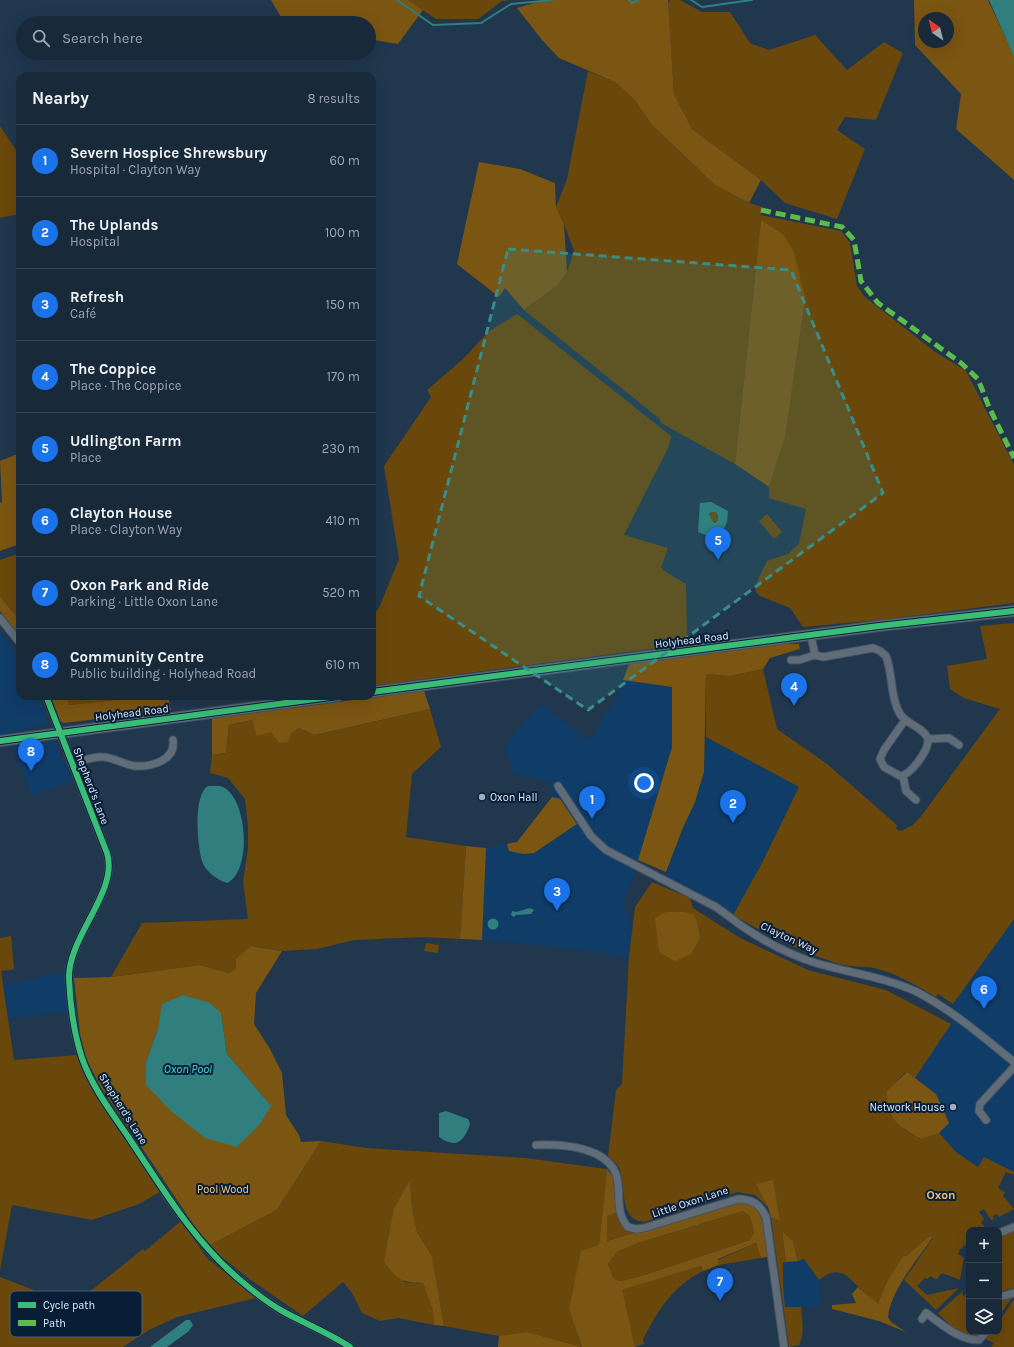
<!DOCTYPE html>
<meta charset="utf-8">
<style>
:root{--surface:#18293a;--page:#213142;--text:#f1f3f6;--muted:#9fa6af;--line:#364554;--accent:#1a73e8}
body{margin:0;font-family:Karla,sans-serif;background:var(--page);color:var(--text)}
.controls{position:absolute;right:12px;bottom:12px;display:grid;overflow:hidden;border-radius:8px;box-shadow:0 4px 16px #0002}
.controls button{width:36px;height:36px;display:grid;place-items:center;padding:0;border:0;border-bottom:1px solid var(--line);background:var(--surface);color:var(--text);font:20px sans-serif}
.compass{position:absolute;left:918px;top:12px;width:36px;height:36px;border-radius:50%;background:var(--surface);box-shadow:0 4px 16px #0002;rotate:325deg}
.you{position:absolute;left:644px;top:783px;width:14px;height:14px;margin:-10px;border:3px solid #fff;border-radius:50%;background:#1a73e8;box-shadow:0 0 0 6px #1a73e833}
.badge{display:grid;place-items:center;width:26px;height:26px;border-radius:50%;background:var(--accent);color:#fff;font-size:13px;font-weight:700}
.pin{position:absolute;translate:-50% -33px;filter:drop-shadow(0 1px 2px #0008)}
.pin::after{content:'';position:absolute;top:21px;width:14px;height:12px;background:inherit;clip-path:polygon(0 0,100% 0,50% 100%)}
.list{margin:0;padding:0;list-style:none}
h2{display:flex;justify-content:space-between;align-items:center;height:52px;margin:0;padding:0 16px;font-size:17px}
h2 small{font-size:13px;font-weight:400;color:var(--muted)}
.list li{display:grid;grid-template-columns:26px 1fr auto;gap:12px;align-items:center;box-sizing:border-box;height:72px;padding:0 16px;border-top:1px solid var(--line)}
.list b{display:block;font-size:15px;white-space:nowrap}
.list p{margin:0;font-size:13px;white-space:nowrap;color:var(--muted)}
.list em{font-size:13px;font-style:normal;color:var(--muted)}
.icon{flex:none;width:22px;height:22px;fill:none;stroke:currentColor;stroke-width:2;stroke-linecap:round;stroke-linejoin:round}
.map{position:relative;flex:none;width:1014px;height:1347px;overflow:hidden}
.search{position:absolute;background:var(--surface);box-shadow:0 4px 16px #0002;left:16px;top:16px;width:360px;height:44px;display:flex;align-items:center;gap:10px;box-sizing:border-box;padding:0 14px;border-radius:22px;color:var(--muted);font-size:15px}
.panel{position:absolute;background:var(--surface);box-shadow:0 4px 16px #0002;left:16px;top:72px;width:360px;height:628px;border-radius:12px}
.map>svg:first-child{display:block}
</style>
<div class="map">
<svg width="1014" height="1347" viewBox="0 0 1014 1347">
<rect width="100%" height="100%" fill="#20374e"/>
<!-- built -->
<path fill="#103c68" d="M0 630 20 657V696H40L47 724 0 735Z
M623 680 672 686V747L635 873 623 901 633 929 629 957 556 947 482 940 486 848 517 842 552 797V782L513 774 505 745 541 703 583 737 591 738 619 693Z
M706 737 799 787 761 865 733 915 666 878V872L682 830 695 802 704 772Z
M54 741 73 781 32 796 12 746Z
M1014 919V1172L1000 1165 978 1167 956 1152 939 1133 949 1123 937 1094 915 1078 951 1024 953 1004Z
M66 972 70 1011 8 1019 3 985Z
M804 1259 819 1280 820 1307H785L783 1292V1262Z"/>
<!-- green -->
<path fill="#6a480b" d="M408 0H510L502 1 478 19H436Z
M670 0H680L702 12H730L750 43 769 50 815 35 847 70 884 42 903 53 876 120 845 117 837 130 865 149 837 219 785 203 761 180 692 129 674 94 668 3Z
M588 71 615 82 634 99 652 125 715 185 749 203 762 207 761 215 841 231 850 243 857 286 865 297 934 351 966 371 1014 465V603L880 620 803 627 790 608 760 596 756 592V584L767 561 788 554 799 544 806 509 769 498V487L785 436 761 221 735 464 661 423 660 419 524 310 558 285 567 272 574 251 564 224 556 207 567 179Z
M0 126 20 156V214L0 218Z
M517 314 671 436 669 446 624 535 668 548 661 568 669 574 686 584 687 644 372 686V616L379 608 399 559 384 466 431 397 427 390 463 359 488 332Z
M709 517a5 5 0 1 1 10 0a5 5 0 1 1-10 0Z
M767 514 782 532 774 539 759 521Z
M20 553V621L0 596V560Z
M1014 623V919L953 1004 938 994 936 997C918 986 899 975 878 969 865 965 849 968 836 963 800 951 766 934 733 915L761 865 799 787 706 737V674L730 676 763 669 777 729 827 764 897 825 896 829 901 831 913 825 922 815 1000 709 964 698 950 689 947 666 987 659 980 626Z
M67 696H151L69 705Z
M430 709 441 747 412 774 406 837 466 846 460 939 423 937 354 940 317 949 282 951 252 946 237 969 229 973 200 965 111 977 142 923 248 919 243 882 248 849V826L245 799 228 778 210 773 212 755 226 753 229 725 252 720C268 730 281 739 299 728L316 735Z
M652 882 690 898 693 908 740 938 808 970 886 990 951 1024 915 1078 906 1072 887 1090 905 1130 920 1139 939 1133 956 1152 978 1167 984 1157 1014 1172 1013 1175 1006 1172 998 1188 1005 1192 1003 1196 1014 1209 999 1217 997 1214 993 1216 994 1219 991 1220 984 1209 979 1212 984 1219 981 1223 985 1227 983 1229 979 1226 976 1230H969V1246L964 1245 961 1249H960L958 1254 964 1258 960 1280 942 1273 936 1280 931 1276 927 1279 925 1278 917 1286 927 1295 959 1288 936 1310 904 1280 933 1238 929 1236C904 1259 891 1273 878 1305L847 1276C835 1269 829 1273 819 1280L804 1259 798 1261 793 1241 782 1231 786 1262 783 1263C783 1278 783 1292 785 1307H801C802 1321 805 1333 799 1345L789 1347 771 1217 780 1221 764 1197 768 1207 755 1195 737 1192 644 1222C619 1220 626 1188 620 1170 619 1165 612 1160 608 1156L616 1090 622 1084 629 957 635 907Z
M11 936 14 969 1 971 14 1060 77 1055 96 1095 160 1192 139 1204 92 1220 12 1205 0 1270V938Z
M426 943 439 945 438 953 424 951Z
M321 1141 366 1148 525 1158 607 1169 599 1246 569 1310 582 1347 527 1332 499 1336 444 1326 432 1256 417 1232 412 1208 410 1181 394 1208 404 1282 423 1283 433 1311 434 1325 399 1318 380 1321 362 1313 352 1293 343 1282 303 1316 252 1281 208 1246 277 1210Z
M743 1211 750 1217 754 1232 750 1240 638 1277 620 1281 614 1279 608 1264 617 1252 638 1243Z
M616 1213C620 1224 624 1227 634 1233L606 1241 607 1216Z
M181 1221 207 1258 256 1298 177 1317 149 1330 123 1347H0V1277L73 1305 143 1249 145 1251Z
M1014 1230V1288L999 1292V1236Z
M756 1243 761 1258 719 1265 718 1260Z
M701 1266 703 1271C673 1286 657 1311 643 1340L644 1344 635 1347 621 1290Z
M964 1290 962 1294 964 1296 967 1293 969 1294 967 1298 969 1299V1332H980L976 1336C960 1337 948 1323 938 1313Z
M1014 1295 999 1316V1310L1003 1299Z
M1014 1299V1347H991L994 1343 985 1339 992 1332H999V1322Z"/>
<!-- forest -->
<path fill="#7b5512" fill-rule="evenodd" d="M271 0H408L423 10 398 44 369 39V23L284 22Z
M544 0H668L674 94 692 129 761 180 749 203 715 185 652 125 634 99 615 82 559 58 542 40 517 8Z
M914 0H988L1014 56V180L956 129 961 94 915 45ZM924 18H948V42H924Z
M479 162 520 169 555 183 556 207 564 224 567 272 558 285 524 310 505 288 499 297 457 264Z
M761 220 784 235 794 253 805 298 785 437 769 487 735 464Z
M20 453V544L0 551V503L2 502 0 461Z
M0 596 20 621V636L0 611Z
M780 644H799L800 649 770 658 763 669 730 676 706 674 704 772 695 802 682 830 666 872 638 860 672 747V687L623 680 629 664Z
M424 691 430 709 315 735 299 728 291 733 288 742 279 743 271 732 257 736 252 720 229 725 226 753 212 755V718Z
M51 696H67L69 705 151 696H168L171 710 64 723 59 721Z
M552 797 560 799 577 824 534 853 524 854 509 851 507 844 517 842Z
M466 846 486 848 482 940 460 939Z
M666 912H683L693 914 697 921 700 938 691 954 675 961 659 952 655 918Z
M251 946 282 951 256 993 254 1024 270 1049 282 1073 286 1115 299 1135 301 1142 321 1141 277 1210 208 1246 101 1087 87 1061 81 1042 74 978 111 977 200 965 229 973 236 969V959ZM221 1013 227 1054 270 1106 146 1062 158 1029Z
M907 1072 936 1094 949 1123 939 1133 921 1139C898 1126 886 1118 887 1090Z
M607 1169 613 1177 616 1213 607 1216V1241L735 1202C766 1199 765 1234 768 1257L761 1258 756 1243 718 1259 719 1265 703 1271 701 1266 622 1290 635 1347H582L569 1310 581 1251 599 1245ZM743 1211 750 1217 754 1232 750 1240 638 1277 620 1281 614 1279 608 1264 617 1252 638 1243Z
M410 1180 412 1208 417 1232 432 1256 444 1326 434 1325 433 1311 423 1283C400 1282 398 1280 384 1262L394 1208Z
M773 1180 780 1221 771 1217 768 1207 756 1184Z
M782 1231 793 1241 798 1261 786 1262Z
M929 1236 933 1237C917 1260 891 1290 888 1317L891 1322 906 1332 879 1321 832 1309V1305L856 1303 852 1294 858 1287 878 1304 887 1282 903 1256H907Z
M527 1332 582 1347H498L499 1336Z"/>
<!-- water -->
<path fill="#307e7d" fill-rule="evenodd" d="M989 0H1014V57Z
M711 502 728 511 727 522 720 537H711L698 532 700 503ZM712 512H716L718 515V520L715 523 712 521 709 514Z
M208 786C213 786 219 785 223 787 248 799 252 872 227 883 217 880 205 871 202 861 197 845 193 795 208 786Z
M530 908 534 910 531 914 516 915 514 917 511 915 512 911 516 912Z
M487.5 924a5.5 5.5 0 1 1 11 0a5.5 5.5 0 1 1-11 0Z
M183 995 210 1003 221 1013 227 1054 271 1106 260 1124 237 1147 205 1138 171 1111 146 1085V1062L158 1029 162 1004Z
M446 1111 468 1119 470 1124C464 1142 456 1149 439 1137V1113Z
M186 1320H190L193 1325 189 1331 167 1347H150Z"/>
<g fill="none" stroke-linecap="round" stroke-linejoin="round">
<!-- stream -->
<path stroke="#307e7d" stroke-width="2" d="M397 0 433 25 481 23 511 4 552 0
M629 0 632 3 638 0
M691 0 702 7 752 0"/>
<defs>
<path id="minor" d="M0 618 20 643
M815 655 823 657 873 648 880 651 886 656C893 674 890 697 900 714 907 725 924 727 928 739 929 750 911 775 900 776L884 767 880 759 884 750 905 720
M791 660H799L815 655 811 636
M46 696 107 853C119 891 68 937 69 978 70 1004 74 1033 82 1058 92 1087 112 1113 129 1138 164 1191 196 1245 246 1285 258 1295 271 1305 284 1312 306 1324 329 1333 350 1347
M928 739 949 738 959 745
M72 764C82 761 92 756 102 757 114 757 124 765 135 766 152 767 176 760 173 740
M903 776 906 791 916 800
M558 786 591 836 606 850 714 906C726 913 736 923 748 930 769 944 793 956 816 963 849 973 884 977 915 991 951 1009 983 1037 1014 1062
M986 1120 979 1111 980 1104 1014 1067
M536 1145C560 1144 605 1146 616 1174 622 1192 614 1212 628 1227L636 1229 644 1228 738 1199C752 1199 760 1204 766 1217L784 1347
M999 1233 1014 1227
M999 1297 1014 1293
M922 1319 926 1313C942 1324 958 1340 979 1340L986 1332"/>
<path id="secondary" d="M372 692 879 626 1014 611
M0 741 338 696"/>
</defs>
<!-- minor casing -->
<use href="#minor" stroke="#425466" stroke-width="9"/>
<!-- secondary casing -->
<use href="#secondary" stroke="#425466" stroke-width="12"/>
<!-- minor -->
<use href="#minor" stroke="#606c78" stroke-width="7"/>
<!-- secondary -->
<use href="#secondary" stroke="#5f6d7e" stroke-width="10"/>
<!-- quiet -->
<path stroke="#5cbc4b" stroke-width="5" stroke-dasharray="10 5" stroke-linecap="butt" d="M761 210 842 227 854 240 861 281 878 303 961 363 978 379 989 407 1014 458"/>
<defs>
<path id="cycleway" d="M372 692 879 626 1014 611
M46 696 107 853C119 891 68 937 69 978 70 1004 74 1033 82 1058 92 1087 112 1113 129 1138 164 1191 196 1245 246 1285 258 1295 271 1305 284 1312 306 1324 329 1333 350 1347
M0 741 338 696"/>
</defs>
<!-- cycleway casing -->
<use href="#cycleway" stroke="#081e36" stroke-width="8"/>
<!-- cycleway -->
<use href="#cycleway" stroke="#3abd76" stroke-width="6"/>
</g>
<!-- marked area -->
<path fill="#398e8a" fill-opacity="0.2" stroke="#398e8a" stroke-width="3" stroke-dasharray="8 5" stroke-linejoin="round" d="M508 249 791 270 883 493 588 710 419 596Z"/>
<!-- markers -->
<g fill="#9dadbe" stroke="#081e36" stroke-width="1.5">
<circle cx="482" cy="797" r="4"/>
<circle cx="953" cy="1107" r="4"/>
</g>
<g text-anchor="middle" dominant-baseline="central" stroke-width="4" stroke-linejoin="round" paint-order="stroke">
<!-- street labels -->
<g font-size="11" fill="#e1ecfa" stroke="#081e36">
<text transform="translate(692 640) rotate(-7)">Holyhead Road</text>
<text transform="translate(132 713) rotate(-7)">Holyhead Road</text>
<text transform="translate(91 786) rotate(69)">Shepherd's Lane</text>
<text transform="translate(789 938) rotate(25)">Clayton Way</text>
<text transform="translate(123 1109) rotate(58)">Shepherd's Lane</text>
<text transform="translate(690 1202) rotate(-18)">Little Oxon Lane</text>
</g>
<!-- poi labels -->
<g font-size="11" fill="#e1ecfa" stroke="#081e36" text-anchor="start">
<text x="490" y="797">Oxon Hall</text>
<text x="945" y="1107" text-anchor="end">Network House</text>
</g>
<!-- park labels -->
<g font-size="11" fill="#fbca8c" stroke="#081e36">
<text x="223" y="1189">Pool Wood</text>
</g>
<!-- water labels -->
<g font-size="12" font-style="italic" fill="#3cdfdc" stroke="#081e36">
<text x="188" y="1069">Oxon Pool</text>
</g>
<!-- neighbourhood labels -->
<g font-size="12" font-weight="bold" fill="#f1bf7f" stroke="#081e36">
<text x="941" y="1195">Oxon</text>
</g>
</g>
<!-- legend -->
<rect x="10" y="1291" width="132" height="46" rx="6" fill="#081e36" stroke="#495c71" stroke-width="1"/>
<rect x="18" y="1302" width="18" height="6" fill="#3abd76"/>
<rect x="18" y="1320" width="18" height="6" fill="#5cbc4b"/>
<g font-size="11" fill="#e1ecfa">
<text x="43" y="1309">Cycle path</text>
<text x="43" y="1327">Path</text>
</g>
</svg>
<div class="controls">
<button>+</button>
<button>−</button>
<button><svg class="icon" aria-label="layers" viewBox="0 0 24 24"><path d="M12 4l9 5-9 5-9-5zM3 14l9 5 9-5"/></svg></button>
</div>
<svg class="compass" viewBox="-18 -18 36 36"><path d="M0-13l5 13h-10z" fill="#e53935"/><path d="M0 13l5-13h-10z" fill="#9fa6af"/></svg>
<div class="you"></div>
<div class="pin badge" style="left:592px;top:819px">1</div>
<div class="pin badge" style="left:733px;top:823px">2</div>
<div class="pin badge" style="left:557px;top:911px">3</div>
<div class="pin badge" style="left:794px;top:706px">4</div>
<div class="pin badge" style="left:718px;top:560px">5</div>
<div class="pin badge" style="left:984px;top:1009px">6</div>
<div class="pin badge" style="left:720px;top:1301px">7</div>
<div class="pin badge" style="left:31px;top:771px">8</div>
<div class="search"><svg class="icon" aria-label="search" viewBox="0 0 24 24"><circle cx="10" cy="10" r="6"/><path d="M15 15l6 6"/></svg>Search here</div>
<section class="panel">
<h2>Nearby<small>8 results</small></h2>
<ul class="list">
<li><span class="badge">1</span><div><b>Severn Hospice Shrewsbury</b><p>Hospital · Clayton Way</p></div><em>60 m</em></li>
<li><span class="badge">2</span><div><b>The Uplands</b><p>Hospital</p></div><em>100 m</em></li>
<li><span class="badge">3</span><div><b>Refresh</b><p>Café</p></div><em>150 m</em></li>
<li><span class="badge">4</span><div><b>The Coppice</b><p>Place · The Coppice</p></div><em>170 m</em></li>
<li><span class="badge">5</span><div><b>Udlington Farm</b><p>Place</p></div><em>230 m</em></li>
<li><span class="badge">6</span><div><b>Clayton House</b><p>Place · Clayton Way</p></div><em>410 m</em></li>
<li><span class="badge">7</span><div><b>Oxon Park and Ride</b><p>Parking · Little Oxon Lane</p></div><em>520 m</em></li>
<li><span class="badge">8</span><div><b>Community Centre</b><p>Public building · Holyhead Road</p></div><em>610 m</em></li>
</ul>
</section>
</div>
